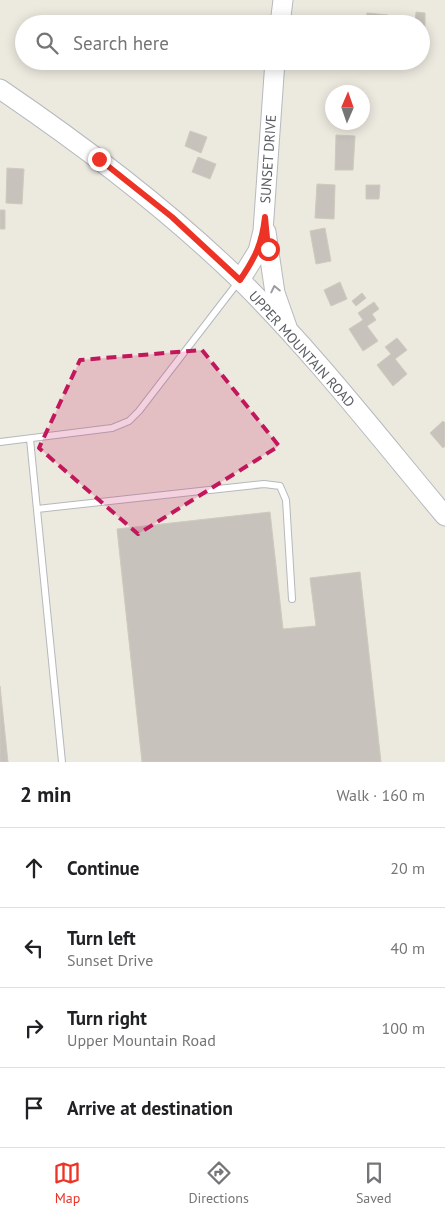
<!DOCTYPE html>
<meta charset="utf-8">
<style>
:root{--surface:#fff;--page:#f6f6f6;--text:#202124;--muted:#757577;--line:#e0e0e0;--accent:#ec3325}
body{margin:0;font-family:"PT Sans",sans-serif;background:var(--page);color:var(--text)}
.compass{position:absolute;left:325px;top:85px;width:45px;height:45px;border-radius:50%;background:var(--surface);box-shadow:0 2px 12px #0003;rotate:2deg}
.stop{position:absolute;width:15px;height:15px;margin:-11px;border:4px solid #ec3325;border-radius:50%;background:#fff}
.stop.end{background:#ec3325;border-color:#fff;box-shadow:0 1px 5px #0008}
.list{margin:0;padding:0;list-style:none}
h2{display:flex;justify-content:space-between;align-items:center;height:65px;margin:0;padding:0 20px;font-size:21px}
h2 small{font-size:16px;font-weight:400;color:var(--muted)}
.list li{display:grid;grid-template-columns:32px 1fr auto;gap:15px;align-items:center;box-sizing:border-box;height:80px;padding:0 20px;border-top:1px solid var(--line)}
.list b{display:block;font-size:19px;white-space:nowrap}
.list p{margin:0;font-size:16px;white-space:nowrap;color:var(--muted)}
.list em{font-size:16px;font-style:normal;color:var(--muted)}
.icon{flex:none;width:28px;height:28px;fill:none;stroke:currentColor;stroke-width:2;stroke-linecap:round;stroke-linejoin:round}
.map{position:relative;flex:none;width:445px;height:762px;overflow:hidden}
.search{position:absolute;background:var(--surface);box-shadow:0 2px 12px #0003;left:15px;right:15px;top:15px;height:55px;display:flex;align-items:center;gap:12px;box-sizing:border-box;padding:0 18px;border-radius:28px;color:var(--muted);font-size:19px}
.sheet{height:385px;background:var(--surface)}
nav{display:flex;justify-content:space-around;align-items:center;box-sizing:border-box;height:70px;border-top:1px solid var(--line);background:var(--surface);font-size:14px;color:var(--muted)}
nav a{display:grid;justify-items:center;gap:2px}
nav .on{color:var(--accent)}
.map>svg:first-child{display:block}
</style>
<div class="map">
<svg width="445" height="762" viewBox="0 0 445 762">
<rect width="100%" height="100%" fill="#ece9df"/>
<!-- building -->
<path fill="#c7c3bc" stroke="#d0cabd" d="M416 12 425 13V30H421V24H415Z
M367 13 388 15 387 24H366Z
M184 16 204 21 203 24H182Z
M106 61H118L117 66 105 65Z
M145 61H168V67H153L154 62Z
M190 131 207 137 201 153 185 146Z
M336 135 355 136 353 170H335Z
M198 157 216 164 210 179 192 172Z
M7 168 24 169 22 204 6 203Z
M317 184 335 185 334 219 315 218Z
M366 185H380L379 199H366Z
M0 210H5V229H0Z
M325 228 331 261 316 264 310 231Z
M340 282 347 299 331 306 324 290Z
M362 293 366 298 356 306 352 301Z
M374 302 379 309 372 314 376 320 367 326 378 341 363 351 349 329 363 320 358 313Z
M397 338 407 350 395 359 407 374 393 386 377 365 391 354 385 347Z
M443 421 445 423V446L443 448 430 433Z
M270 512 283 629 316 626 310 578 360 572 381 762H142L117 529Z
M0 686 8 762H0Z"/>
<g fill="none" stroke-linecap="round" stroke-linejoin="round">
<defs>
<path id="lane" d="M30 439 62 762
M0 442 112 428 129 421 139 411 239 281
M37 509 264 484 280 486 286 500 292 599"/>
<path id="secondary" d="M280 24 283 0
M0 89C84 146 166 208 239 279 313 352 378 436 445 516
M266 232 275 293 287 327
M240 280 258 251 263 231 275 61"/>
</defs>
<!-- lane casing -->
<use href="#lane" stroke="#b5b8bd" stroke-width="8"/>
<!-- secondary casing -->
<use href="#secondary" stroke="#b5b9bf" stroke-width="21"/>
<!-- lane -->
<use href="#lane" stroke="#fff" stroke-width="6"/>
<!-- secondary -->
<use href="#secondary" stroke="#fff" stroke-width="19"/>
</g>
<!-- one-way arrows -->
<defs><path id="oneway-chevron" d="M-2-3.5L2.5 0L-2 3.5" fill="none" stroke-width="1.6" stroke-linecap="round" stroke-linejoin="round" transform="scale(1.25)"/></defs>
<use stroke="#9b9da0" href="#oneway-chevron" transform="translate(275 289) rotate(-102)"/>
<g fill="none" stroke-linecap="round" stroke-linejoin="round">
<!-- route -->
<path stroke="#ec3325" stroke-width="6" d="M99 159 172 217 240 280C255 258 262 244 265 217L268 249"/>
</g>
<!-- marked area -->
<path fill="#c2185b" fill-opacity="0.2" stroke="#c2185b" stroke-width="4" stroke-dasharray="10 6" stroke-linejoin="round" d="M202 350 279 446 138 534 39 448 80 360Z"/>
<g text-anchor="middle" dominant-baseline="central" stroke-width="4" stroke-linejoin="round" paint-order="stroke">
<!-- street labels -->
<g font-size="14" fill="#585c61" stroke="#fff">
<text transform="translate(268 159) rotate(-86)">SUNSET DRIVE</text>
<text transform="translate(302 349) rotate(48)">UPPER MOUNTAIN ROAD</text>
</g>
</g>
</svg>
<svg class="compass" viewBox="-18 -18 36 36"><path d="M0-13l5 13h-10z" fill="#e53935"/><path d="M0 13l5-13h-10z" fill="#757577"/></svg>
<div class="stop" style="left:268px;top:249px"></div>
<div class="stop end" style="left:99px;top:159px"></div>
<div class="search"><svg class="icon" aria-label="search" viewBox="0 0 24 24"><circle cx="10" cy="10" r="6"/><path d="M15 15l6 6"/></svg>Search here</div>
</div>
<section class="sheet">
<h2>2 min<small>Walk · 160 m</small></h2>
<ul class="list">
<li><svg class="icon" aria-label="ahead" viewBox="0 0 24 24"><path d="M12 20V5M6 11l6-6 6 6"/></svg><div><b>Continue</b></div><em>20 m</em></li>
<li><svg class="icon" aria-label="left" viewBox="0 0 24 24"><path d="M17 20v-9H6M10 6l-5 5 5 5"/></svg><div><b>Turn left</b><p>Sunset Drive</p></div><em>40 m</em></li>
<li><svg class="icon" aria-label="right" viewBox="0 0 24 24"><path d="M7 20v-9h11M14 6l5 5-5 5"/></svg><div><b>Turn right</b><p>Upper Mountain Road</p></div><em>100 m</em></li>
<li><svg class="icon" aria-label="arrive" viewBox="0 0 24 24"><path d="M6 21V4h12l-3 4 3 4H6"/></svg><div><b>Arrive at destination</b></div></li>
</ul>
</section>
<nav>
<a class="on"><svg class="icon" aria-label="map" viewBox="0 0 24 24"><path d="M3 6l6-2 6 2 6-2v14l-6 2-6-2-6 2zM9 4v14M15 6v14"/></svg>Map</a>
<a><svg class="icon" aria-label="directions" viewBox="0 0 24 24"><path d="M12 3l9 9-9 9-9-9zM9 14v-3h6M13 9l2 2-2 2"/></svg>Directions</a>
<a><svg class="icon" aria-label="saved" viewBox="0 0 24 24"><path d="M7 4h10v16l-5-4-5 4z"/></svg>Saved</a>
</nav>
